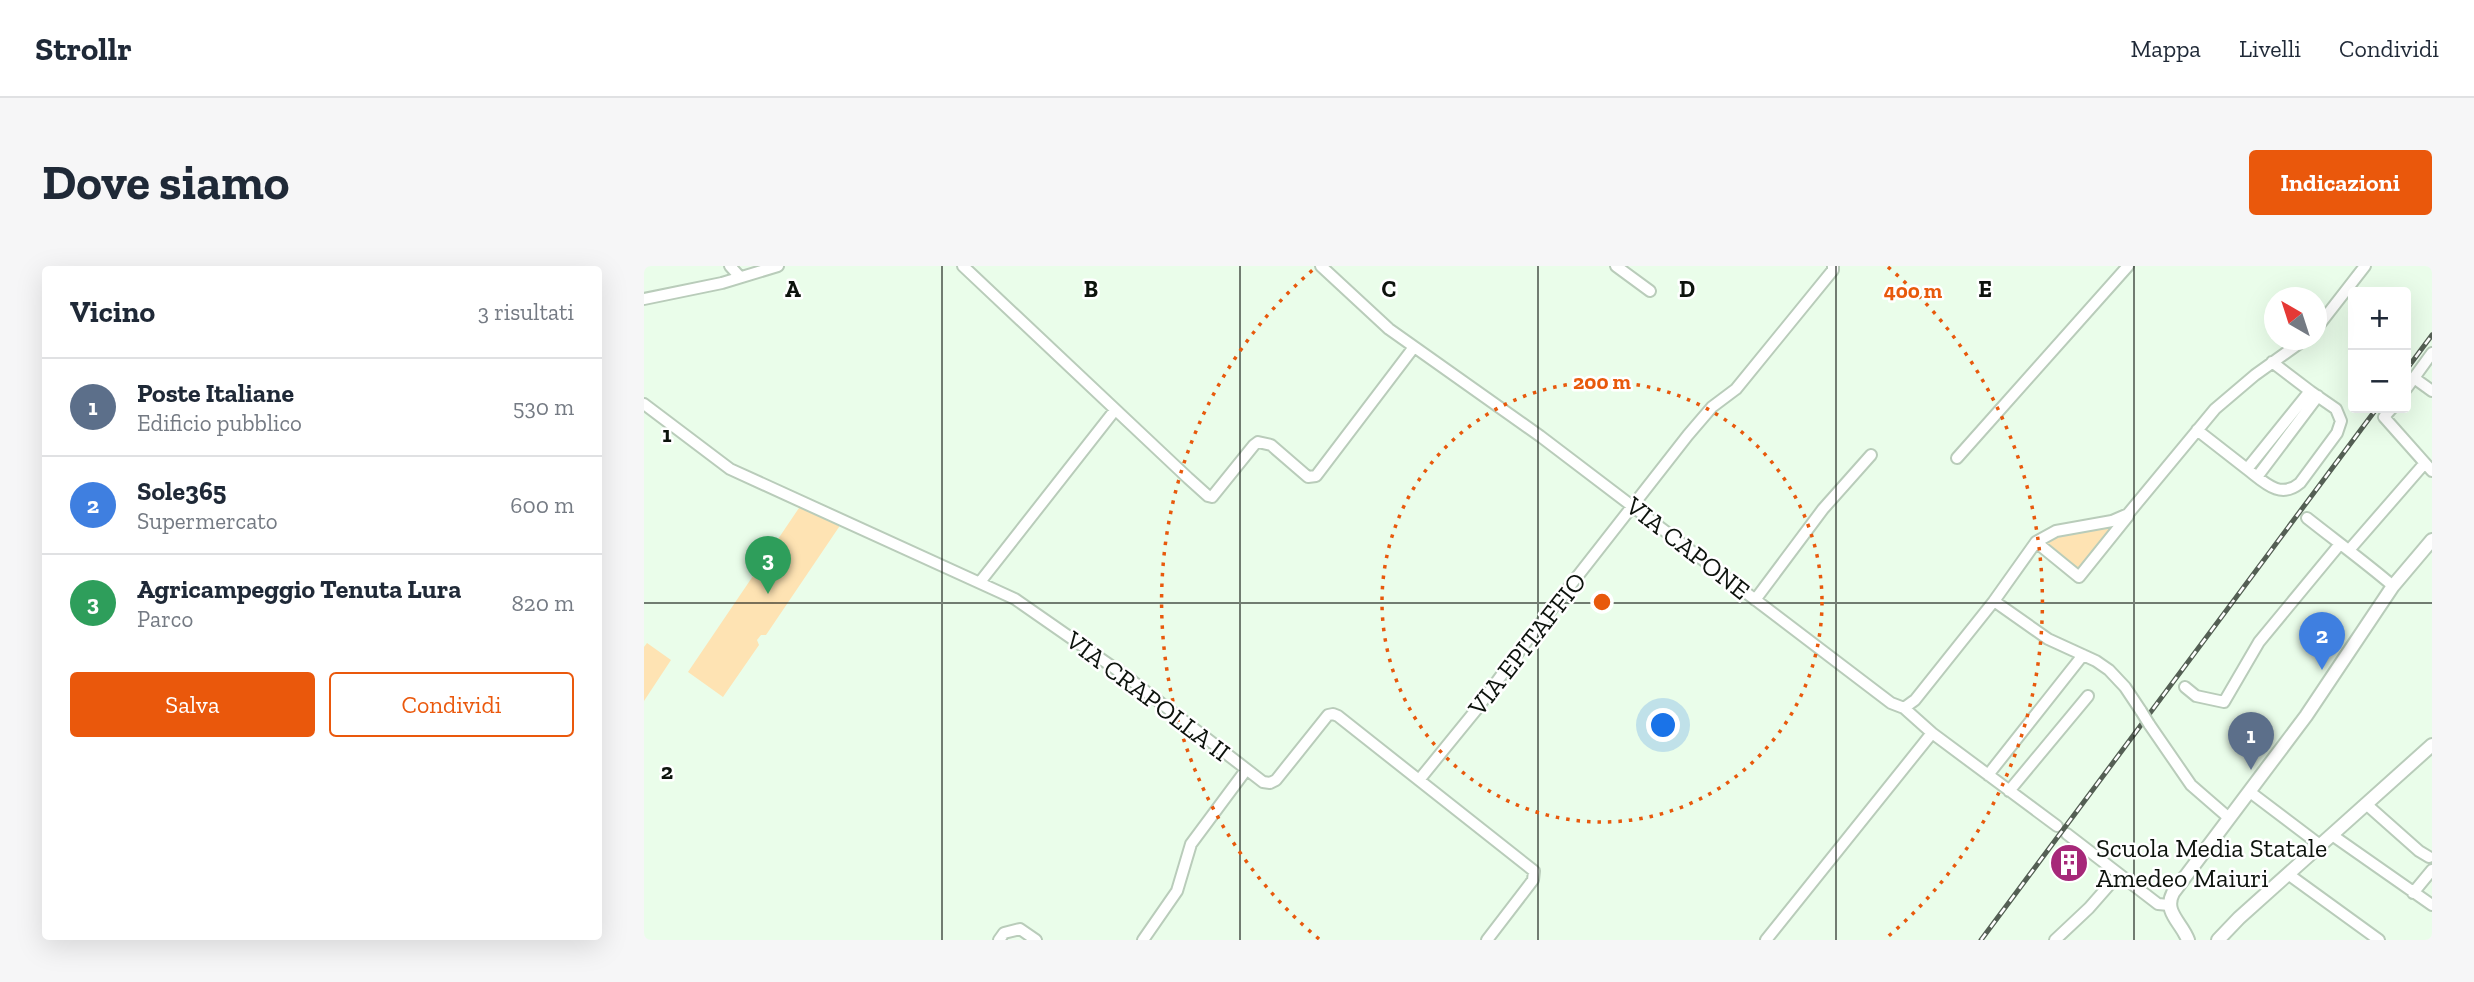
<!DOCTYPE html>
<html lang="it">
<meta charset="utf-8">
<style>
:root{--surface:#fff;--page:#f6f6f7;--text:#1f2937;--muted:#747a83;--line:#e0e1e3;--accent:#ea580c}
body{margin:0;font-family:"Zilla Slab",serif;background:var(--page);color:var(--text)}
.controls{position:absolute;right:21px;top:21px;display:grid;overflow:hidden;border-radius:7px;box-shadow:0 7px 28px #0002}
.controls button{width:63px;height:63px;display:grid;place-items:center;padding:0;border:0;border-bottom:2px solid var(--line);background:var(--surface);color:var(--text);font:35px sans-serif}
.compass{position:absolute;left:1620px;top:21px;width:63px;height:63px;border-radius:50%;background:var(--surface);box-shadow:0 7px 28px #0002;rotate:321deg}
.you{position:absolute;left:1020px;top:460px;width:24px;height:24px;margin:-18px;border:5px solid #fff;border-radius:50%;background:#1a73e8;box-shadow:0 0 0 10px #1a73e833}
.badge{display:grid;place-items:center;width:46px;height:46px;border-radius:50%;background:var(--accent);color:#fff;font-size:23px;font-weight:700}
.pin{position:absolute;translate:-50% -58px;filter:drop-shadow(0 2px 4px #0008)}
.pin::after{content:'';position:absolute;top:37px;width:24px;height:21px;background:inherit;clip-path:polygon(0 0,100% 0,50% 100%)}
.list{margin:0;padding:0;list-style:none}
h2{display:flex;justify-content:space-between;align-items:center;height:91px;margin:0;padding:0 28px;font-size:30px}
h2 small{font-size:23px;font-weight:400;color:var(--muted)}
.list li{display:grid;grid-template-columns:46px 1fr auto;gap:21px;align-items:center;box-sizing:border-box;height:98px;padding:0 28px;border-top:2px solid var(--line)}
.list b{display:block;font-size:26px;white-space:nowrap}
.list p{margin:0;font-size:23px;white-space:nowrap;color:var(--muted)}
.list em{font-size:23px;font-style:normal;color:var(--muted)}
.actions{display:flex;gap:14px;padding:21px 28px}
.actions a{flex:1;padding:16px 0;border:2px solid var(--accent);border-radius:7px;text-align:center;font-size:24px;color:var(--accent)}
.actions .main{background:var(--accent);color:#fff}
.map{position:relative;flex:none;width:1788px;height:674px;overflow:hidden;border-radius:7px}
header{display:flex;align-items:center;gap:42px;box-sizing:border-box;height:98px;padding:0 35px;background:var(--surface);border-bottom:2px solid var(--line)}
header strong{font-size:33px}
nav{display:flex;gap:38px;margin-inline-start:auto;font-size:24px}
.intro{display:flex;align-items:center;justify-content:space-between;box-sizing:border-box;height:168px;padding:0 42px}
h1{margin:0;font-size:49px}
.button{padding:18px 32px;border-radius:7px;background:var(--accent);color:#fff;font-size:24px;font-weight:700}
main{display:flex;gap:42px;padding:0 42px}
aside{flex:1;background:var(--surface);border-radius:7px;box-shadow:0 7px 28px #0002}
.map>svg:first-child{display:block}
</style>
<header>
<strong>Strollr</strong>
<nav><a>Mappa</a><a>Livelli</a><a>Condividi</a></nav>
</header>
<div class="intro"><h1>Dove siamo</h1><a class="button">Indicazioni</a></div>
<main>
<aside>
<h2>Vicino<small>3 risultati</small></h2>
<ul class="list">
<li><span class="badge" style="background:#5c6f8a">1</span><div><b>Poste Italiane</b><p>Edificio pubblico</p></div><em>530 m</em></li>
<li><span class="badge" style="background:#3f7fe0">2</span><div><b>Sole365</b><p>Supermercato</p></div><em>600 m</em></li>
<li><span class="badge" style="background:#2e9e5b">3</span><div><b>Agricampeggio Tenuta Lura</b><p>Parco</p></div><em>820 m</em></li>
</ul>
<div class="actions"><a class="main">Salva</a><a>Condividi</a></div>
</aside>
<div class="map">
<svg width="1788" height="674" viewBox="0 0 1788 674">
<rect width="100%" height="100%" fill="#eafdea"/>
<!-- green -->
<path fill="#fee3b3" d="M157 239 195 256V261L122 369H117L113 374 115 379 79 431 44 406Z
M1472 259 1434 307 1398 278 1407 273Z
M3 377 27 394 0 435V381Z"/>
<g fill="none" stroke-linecap="round" stroke-linejoin="round">
<defs>
<path id="minor" d="M86 0 96 11
M319 0 544 212 564 230 568 231 610 179 614 176 627 179 664 211 672 210 770 81
M677 0 745 63 896 170 1247 437 1260 442 1288 467 1413 560
M972 0 1006 25
M0 33 78 17 134 0
M1672 63 1721 0
M1770 112 1788 125
M1762 123 1788 87
M0 138 86 203 371 333 483 411 619 516 626 517 632 514 684 449 689 448 694 450 890 605 889 614 843 674
M1748 142 1740 151 1788 205
M1553 164 1603 203 1666 125 1628 96
M1313 192 1484 0
M1603 203C1620 216 1636 234 1656 217L1693 167 1697 155 1692 143 1666 125
M1613 211 1674 130
M1663 252C1692 275 1721 296 1749 320
M1392 276 1435 311 1484 250
M1706 283 1780 198
M336 316 471 144
M1111 334 1179 243 1227 189
M1350 335 1404 373 1452 395 1465 404 1481 421 1497 445
M1541 421 1552 430 1580 436 1615 376 1696 278
M1260 442 1271 434 1350 335 1392 276 1412 265 1468 255 1484 248 1571 143 1611 109 1660 74
M1505 458 1547 519 1585 552
M1344 509 1439 389
M775 514 832 444 879 380 1044 169 1068 141 1092 123 1189 4V0
M1365 525 1444 430
M1606 526 1676 579
M1722 538 1775 585 1785 591
M1423 568 1514 638 1525 639
M1688 569 1788 639
M1644 608 1735 674
M1769 627 1788 604
M355 674 360 667 376 663 392 674
M499 674 533 625 547 578 602 504
M1122 674 1288 467
M1411 674 1445 642 1474 609"/>
<path id="major" d="M1544 674C1538 657 1519 646 1529 627L1662 450 1749 320 1788 274
M1574 674 1595 652 1788 479"/>
</defs>
<!-- minor casing -->
<use href="#minor" stroke="#b9ccba" stroke-width="14"/>
<!-- major casing -->
<use href="#major" stroke="#b9ccba" stroke-width="16"/>
<!-- minor -->
<use href="#minor" stroke="#fff" stroke-width="10"/>
<!-- major -->
<use href="#major" stroke="#fff" stroke-width="12"/>
<defs>
<path id="rail" d="M1762 104 1788 69
M1337 674 1733 142"/>
</defs>
<!-- rail casing -->
<use href="#rail" stroke="#545f54" stroke-width="5"/>
<!-- rail -->
<use href="#rail" stroke="#fff" stroke-width="2.5" stroke-dasharray="8" stroke-linecap="butt"/>
<defs>
<path id="minor-bridge" d="M1497 445 1505 458"/>
</defs>
<!-- minor-bridge casing -->
<use href="#minor-bridge" stroke="#b9ccba" stroke-width="14" stroke-linecap="butt"/>
<!-- minor-bridge -->
<use href="#minor-bridge" stroke="#fff" stroke-width="10"/>
</g>
<!-- grid -->
<path fill="none" stroke="#0d130d" stroke-width="2" stroke-opacity="0.55" d="M298 0V674M596 0V674M894 0V674M1192 0V674M1490 0V674M0 337H1788"/>
<!-- distance rings -->
<g fill="none" stroke="#e8590c" stroke-width="3.5" stroke-dasharray="3.5 7">
<circle cx="958" cy="336" r="220"/>
<path d="M675 673A440 440 0 0 1 672 1M1244 1A440 440 0 0 1 1241 673"/>
</g>
<!-- icons -->
<defs>
<symbol id="building-disc" viewBox="-11 -11 22 22"><circle r="9.5" fill="#a62879" stroke="#fff"/><path d="M-4-6H4V6H1V3H-1V6H-4ZM-2.5-4.3h1.7v1.8h-1.7ZM.8-4.3h1.7v1.8H.8ZM-2.5-1h1.7V.8h-1.7ZM.8-1h1.7V.8H.8Z" fill="#fff"/></symbol>
</defs>
<g fill-rule="evenodd">
<use href="#building-disc" x="1403" y="575" width="44" height="44"/>
</g>
<g text-anchor="middle" dominant-baseline="central" stroke-width="5" stroke-linejoin="round" paint-order="stroke">
<!-- street labels -->
<g font-size="26" fill="#0d130d" stroke="#fff">
<text transform="translate(1044 282) rotate(38)">VIA CAPONE</text>
<text transform="translate(883 378) rotate(-52)">VIA EPITAFFIO</text>
<text transform="translate(504 430) rotate(37)">VIA CRAPOLLA II</text>
</g>
<!-- poi labels -->
<g font-size="26" fill="#0d130d" stroke="#fff" text-anchor="start">
<text x="1452" y="582">Scuola Media Statale<tspan x="1452" dy="30">Amedeo Maiuri</tspan></text>
</g>
</g>
<g font-size="23" text-anchor="middle" font-weight="bold" fill="#0d130d" stroke="#fff" stroke-width="5" stroke-linejoin="round" paint-order="stroke">
<text x="149" y="31">A</text>
<text x="447" y="31">B</text>
<text x="745" y="31">C</text>
<text x="1043" y="31">D</text>
<text x="1341" y="31">E</text>
<text x="23" y="176">1</text>
<text x="23" y="513">2</text>
</g>
<circle cx="958" cy="336" r="10" fill="#e8590c" stroke="#fff" stroke-width="3.5"/>
<g font-size="21" text-anchor="middle" font-weight="bold" fill="#e8590c" stroke="#fff" stroke-width="5" stroke-linejoin="round" paint-order="stroke">
<text x="1269" y="32">400 m</text>
<text x="958" y="123">200 m</text>
</g>
</svg>
<div class="controls">
<button>+</button>
<button>−</button>
</div>
<svg class="compass" viewBox="-18 -18 36 36"><path d="M0-13l5 13h-10z" fill="#e53935"/><path d="M0 13l5-13h-10z" fill="#747a83"/></svg>
<div class="you"></div>
<div class="pin badge" style="left:1607px;top:504px;background:#5c6f8a">1</div>
<div class="pin badge" style="left:1678px;top:404px;background:#3f7fe0">2</div>
<div class="pin badge" style="left:124px;top:328px;background:#2e9e5b">3</div>
</div>
</main>
